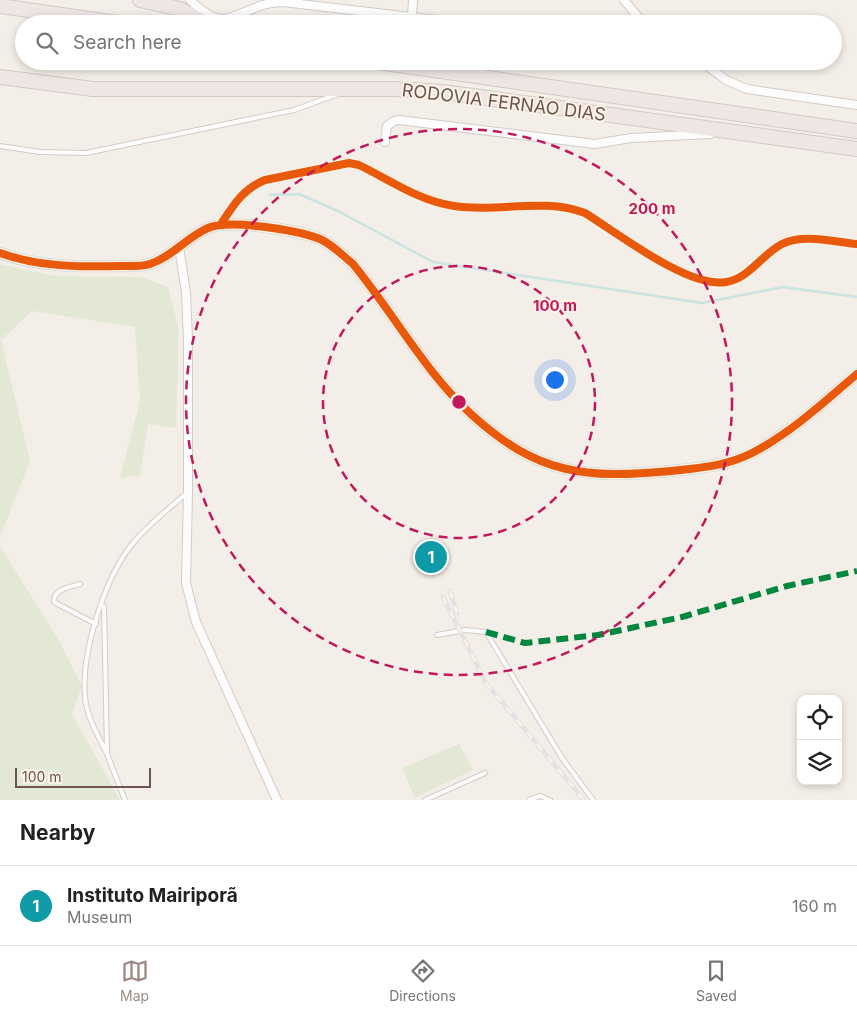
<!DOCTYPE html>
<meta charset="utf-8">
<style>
:root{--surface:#fff;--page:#f2f2f2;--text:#222;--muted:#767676;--line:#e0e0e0;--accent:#9c8b83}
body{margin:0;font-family:Inter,sans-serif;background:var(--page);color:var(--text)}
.controls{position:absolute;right:15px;bottom:15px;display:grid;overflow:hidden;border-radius:10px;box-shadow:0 2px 8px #0003}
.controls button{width:45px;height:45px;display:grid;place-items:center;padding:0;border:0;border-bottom:1px solid var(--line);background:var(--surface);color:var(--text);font:25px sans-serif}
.scale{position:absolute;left:15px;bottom:12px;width:136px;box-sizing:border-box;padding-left:5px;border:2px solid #6d554c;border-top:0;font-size:14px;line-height:18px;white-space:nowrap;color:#6d554c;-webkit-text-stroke:4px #fcf2e8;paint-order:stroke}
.you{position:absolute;left:554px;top:379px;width:18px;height:18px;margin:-12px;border:4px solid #fff;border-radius:50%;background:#1a73e8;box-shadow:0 0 0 8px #1a73e833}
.badge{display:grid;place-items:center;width:32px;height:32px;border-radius:50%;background:var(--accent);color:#fff;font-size:16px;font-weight:700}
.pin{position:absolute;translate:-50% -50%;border:2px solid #fff;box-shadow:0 1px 5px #0006}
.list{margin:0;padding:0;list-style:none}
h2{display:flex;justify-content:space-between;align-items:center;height:65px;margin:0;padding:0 20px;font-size:21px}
h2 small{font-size:16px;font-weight:400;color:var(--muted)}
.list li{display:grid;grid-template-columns:32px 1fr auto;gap:15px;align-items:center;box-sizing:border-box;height:80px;padding:0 20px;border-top:1px solid var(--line)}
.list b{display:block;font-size:19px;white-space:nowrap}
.list p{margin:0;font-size:16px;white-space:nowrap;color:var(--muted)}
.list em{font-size:16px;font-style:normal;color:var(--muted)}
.icon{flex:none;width:28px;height:28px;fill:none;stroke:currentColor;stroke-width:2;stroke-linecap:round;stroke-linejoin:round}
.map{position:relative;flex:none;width:857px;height:800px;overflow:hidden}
.search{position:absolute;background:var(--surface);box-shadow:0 2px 8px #0003;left:15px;right:15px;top:15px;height:55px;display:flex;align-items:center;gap:12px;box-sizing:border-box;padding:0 18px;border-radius:28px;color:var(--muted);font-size:19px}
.sheet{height:145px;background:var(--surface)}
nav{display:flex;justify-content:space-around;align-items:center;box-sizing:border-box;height:70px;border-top:1px solid var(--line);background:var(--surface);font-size:14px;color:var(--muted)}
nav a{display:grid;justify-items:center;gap:2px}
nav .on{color:var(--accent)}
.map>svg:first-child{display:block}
</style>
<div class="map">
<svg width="857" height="800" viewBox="0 0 857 800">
<rect width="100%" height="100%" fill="#f4eee8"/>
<!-- green -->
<path fill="#e2e8d4" d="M0 264 55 276 141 277 168 287 179 330 176 428 148 424 140 475 120 478 140 401 135 327 32 311 1 340 30 461 0 537Z
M0 546 58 639 82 686 72 714 120 800H0Z
M459 744 473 770 415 798 402 768Z"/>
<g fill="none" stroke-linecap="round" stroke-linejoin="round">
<!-- stream -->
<path stroke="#cbe3e2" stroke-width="2.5" d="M270 195 299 194 338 211 433 262 702 303 783 287 857 297"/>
<defs>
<path id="service" d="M0 146 40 152 86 153 294 110 338 94
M80 584C70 587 53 589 54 602L96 624
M104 606 107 751
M437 635 465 630 486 632 562 758 593 800
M125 800C119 785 113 769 107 754 98 735 87 718 85 697 81 652 105 577 133 543 149 524 168 509 187 493
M425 800 485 773
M529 800 540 796 550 800"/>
<path id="minor" d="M190 0C221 29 225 19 260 6 267 3 275 3 283 2L471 24
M624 0 644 24
M412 16 413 0
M701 61 726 80 747 89 857 105
M385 142 387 126 394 121 399 120 595 144 631 138 710 134
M221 224C234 204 243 189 265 180L349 163 359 165C390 180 419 201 454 206 498 213 542 197 585 213 616 232 689 289 726 282 750 278 761 255 782 244 803 233 834 242 857 244
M179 247 186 293 188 339V492L186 583 196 622 277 800"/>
<path id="tertiary" d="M0 253C38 267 80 267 120 266 130 266 141 267 150 264 172 257 187 237 208 228 230 219 297 230 320 239 333 245 342 255 353 264 394 314 424 371 472 415 538 475 586 479 671 471 699 468 727 466 752 453 791 433 824 402 857 374"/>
<path id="motorway" d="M140 0 180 9 207 24
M0 6 124 24
M371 61 857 131
M0 77 93 89H394L444 92 857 149"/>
</defs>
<!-- service casing -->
<use href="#service" stroke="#d3cbc6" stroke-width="6"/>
<!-- minor casing -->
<use href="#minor" stroke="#d3cbc6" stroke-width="10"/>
<!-- tertiary casing -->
<use href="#tertiary" stroke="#d3cbc6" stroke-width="12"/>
<!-- motorway casing -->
<use href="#motorway" stroke="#d3cac6" stroke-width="16"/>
<!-- service -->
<use href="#service" stroke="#fdfcfc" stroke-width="4"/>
<!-- minor -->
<use href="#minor" stroke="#fdfcfc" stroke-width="8"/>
<!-- tertiary -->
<use href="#tertiary" stroke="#fdfcfc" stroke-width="10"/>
<!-- motorway -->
<use href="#motorway" stroke="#eee6e4" stroke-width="14"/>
<defs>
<path id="rail" d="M450 591 457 613
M443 597 486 683 584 800"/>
</defs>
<!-- rail casing -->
<use href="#rail" stroke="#e3e1e3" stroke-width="4.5"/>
<!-- rail -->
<use href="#rail" stroke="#fcf2e8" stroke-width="2.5" stroke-dasharray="8" stroke-linecap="butt"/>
<!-- quiet -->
<path stroke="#00873e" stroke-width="6" stroke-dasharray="12 6" stroke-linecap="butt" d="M486 632 525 643 598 635 682 617 787 586 857 571"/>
<defs>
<path id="cycleway" d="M221 224C234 204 243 189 265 180L349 163 359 165C390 180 419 201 454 206 498 213 542 197 585 213 616 232 689 289 726 282 750 278 761 255 782 244 803 233 834 242 857 244
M0 253C38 267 80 267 120 266 130 266 141 267 150 264 172 257 187 237 208 228 230 219 297 230 320 239 333 245 342 255 353 264 394 314 424 371 472 415 538 475 586 479 671 471 699 468 727 466 752 453 791 433 824 402 857 374"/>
</defs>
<!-- cycleway casing -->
<use href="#cycleway" stroke="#fcf2e8" stroke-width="11"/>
<!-- cycleway -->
<use href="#cycleway" stroke="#e8590c" stroke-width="8"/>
</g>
<!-- distance rings -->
<g fill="none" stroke="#c2185b" stroke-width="2.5" stroke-dasharray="9 6">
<circle cx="459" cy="402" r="136"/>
<circle cx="459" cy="402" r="273"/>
</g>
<g text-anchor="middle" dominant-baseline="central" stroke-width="4" stroke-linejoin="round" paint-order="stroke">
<!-- street labels -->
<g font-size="18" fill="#6d554c" stroke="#fcf2e8">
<text transform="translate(504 102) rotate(7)">RODOVIA FERNÃO DIAS</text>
</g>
</g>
<circle cx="459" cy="402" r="8" fill="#c2185b" stroke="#fcf2e8" stroke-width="2.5"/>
<g font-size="15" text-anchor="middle" font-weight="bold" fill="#c2185b" stroke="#fcf2e8" stroke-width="4" stroke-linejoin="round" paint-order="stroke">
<text x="652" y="214">200 m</text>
<text x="555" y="311">100 m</text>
</g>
</svg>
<div class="controls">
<button><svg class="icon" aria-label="locate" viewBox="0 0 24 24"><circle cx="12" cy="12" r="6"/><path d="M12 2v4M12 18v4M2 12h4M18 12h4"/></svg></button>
<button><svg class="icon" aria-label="layers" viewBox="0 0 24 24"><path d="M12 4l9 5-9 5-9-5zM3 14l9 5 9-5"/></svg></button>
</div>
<div class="scale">100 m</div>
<div class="you"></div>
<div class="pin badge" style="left:431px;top:557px;background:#0f9aa8">1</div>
<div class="search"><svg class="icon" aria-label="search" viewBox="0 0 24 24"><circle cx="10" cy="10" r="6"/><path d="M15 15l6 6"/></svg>Search here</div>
</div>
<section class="sheet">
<h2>Nearby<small></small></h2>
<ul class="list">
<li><span class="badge" style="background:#0f9aa8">1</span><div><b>Instituto Mairiporã</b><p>Museum</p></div><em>160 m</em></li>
</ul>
</section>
<nav>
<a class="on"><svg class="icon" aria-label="map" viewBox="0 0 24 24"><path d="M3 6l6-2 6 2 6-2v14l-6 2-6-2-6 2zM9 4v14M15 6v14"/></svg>Map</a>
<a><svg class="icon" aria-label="directions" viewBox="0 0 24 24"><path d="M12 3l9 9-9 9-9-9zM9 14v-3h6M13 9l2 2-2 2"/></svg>Directions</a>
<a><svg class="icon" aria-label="saved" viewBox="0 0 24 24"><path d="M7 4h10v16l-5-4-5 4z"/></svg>Saved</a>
</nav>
